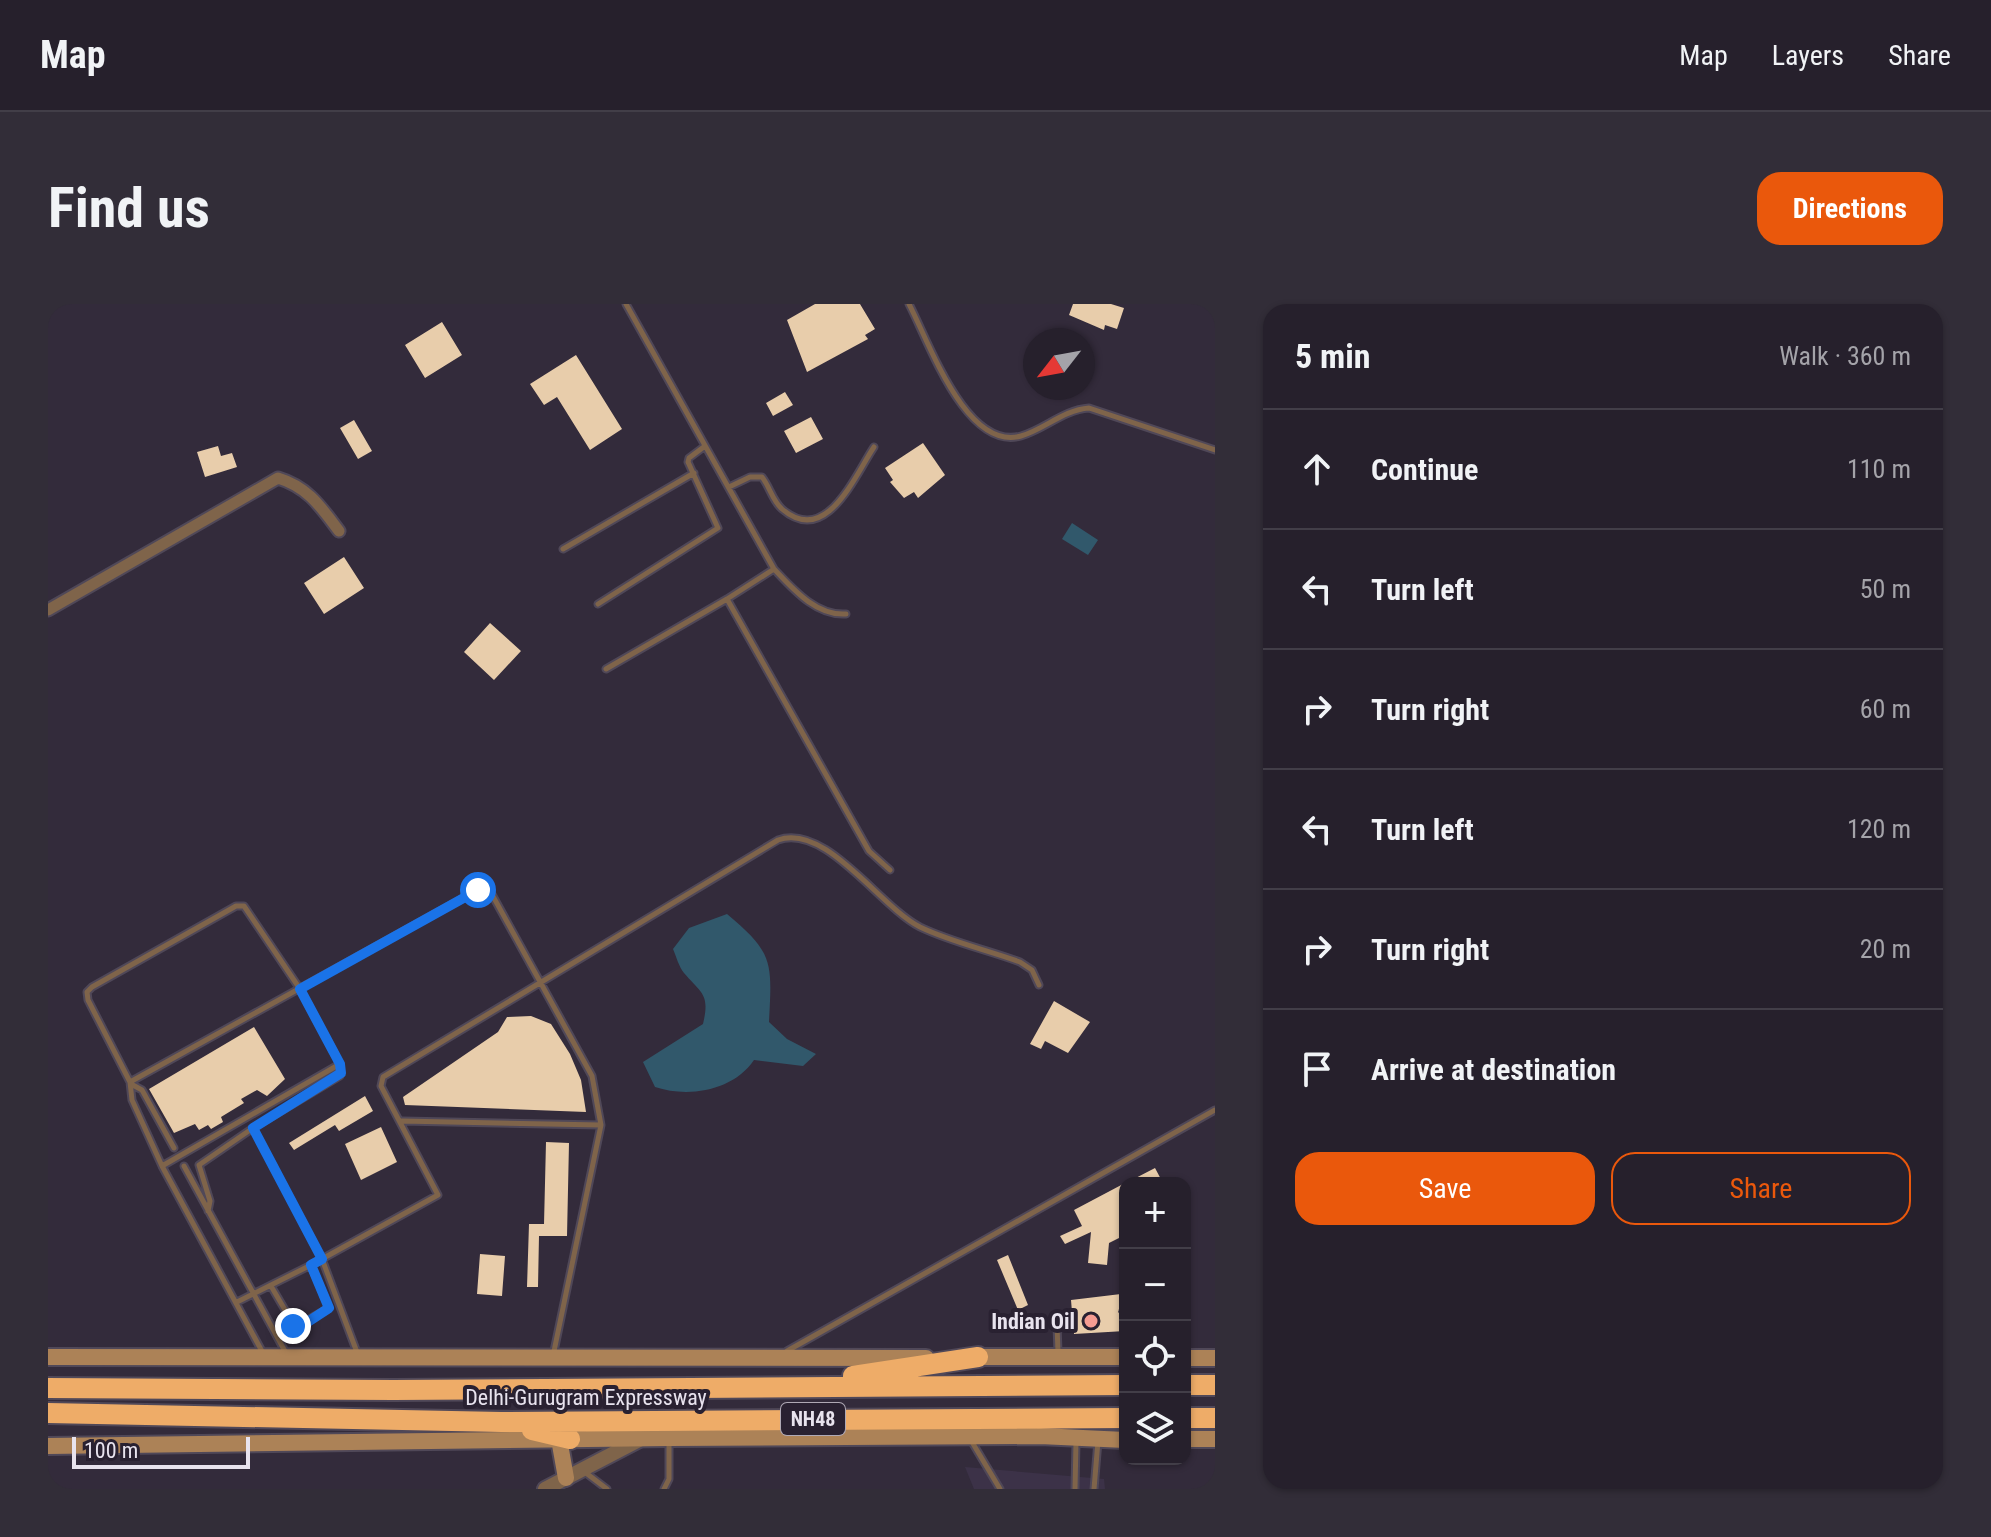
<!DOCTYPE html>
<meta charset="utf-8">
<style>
:root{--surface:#26202c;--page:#322d38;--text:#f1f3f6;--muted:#a4a3a9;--line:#423e48;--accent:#ea580c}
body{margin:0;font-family:"Roboto Condensed",sans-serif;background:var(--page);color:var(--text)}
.controls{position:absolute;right:24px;bottom:24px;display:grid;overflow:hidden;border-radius:16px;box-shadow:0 2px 6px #0004}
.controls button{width:72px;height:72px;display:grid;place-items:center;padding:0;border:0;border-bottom:2px solid var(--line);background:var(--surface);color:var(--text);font:40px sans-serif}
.compass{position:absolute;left:975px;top:24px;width:72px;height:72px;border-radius:50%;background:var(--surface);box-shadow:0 2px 6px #0004;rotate:239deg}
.scale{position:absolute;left:24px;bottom:20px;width:178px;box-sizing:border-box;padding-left:8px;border:4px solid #e8e3ee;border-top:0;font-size:22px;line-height:28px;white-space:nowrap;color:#e8e3ee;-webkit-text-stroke:6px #292131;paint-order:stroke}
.stop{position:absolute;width:24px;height:24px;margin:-18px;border:6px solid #1a73e8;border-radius:50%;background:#fff}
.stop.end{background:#1a73e8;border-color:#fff;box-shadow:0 2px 8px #0008}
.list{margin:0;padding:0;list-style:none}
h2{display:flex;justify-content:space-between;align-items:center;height:104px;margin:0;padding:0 32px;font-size:34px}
h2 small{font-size:26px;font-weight:400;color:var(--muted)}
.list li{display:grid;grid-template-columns:52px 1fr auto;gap:24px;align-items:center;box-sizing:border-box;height:120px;padding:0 32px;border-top:2px solid var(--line)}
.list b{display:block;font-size:30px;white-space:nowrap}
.list em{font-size:26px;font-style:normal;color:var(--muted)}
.actions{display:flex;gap:16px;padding:24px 32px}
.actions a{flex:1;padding:18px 0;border:2px solid var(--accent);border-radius:24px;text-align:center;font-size:28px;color:var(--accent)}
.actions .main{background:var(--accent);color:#fff}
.icon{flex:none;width:44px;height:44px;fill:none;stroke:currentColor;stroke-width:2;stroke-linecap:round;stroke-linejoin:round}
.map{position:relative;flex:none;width:1167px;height:1185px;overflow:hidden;border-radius:24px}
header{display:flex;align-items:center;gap:48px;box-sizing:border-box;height:112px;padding:0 40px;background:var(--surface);border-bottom:2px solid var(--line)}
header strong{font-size:38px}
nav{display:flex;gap:44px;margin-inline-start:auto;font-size:28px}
.intro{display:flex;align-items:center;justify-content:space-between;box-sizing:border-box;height:192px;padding:0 48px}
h1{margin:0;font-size:56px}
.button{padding:20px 36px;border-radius:24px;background:var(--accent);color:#fff;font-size:28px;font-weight:700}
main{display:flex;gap:48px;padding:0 48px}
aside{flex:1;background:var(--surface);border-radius:24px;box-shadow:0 2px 6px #0004}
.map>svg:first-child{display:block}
</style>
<header>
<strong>Map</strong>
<nav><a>Map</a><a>Layers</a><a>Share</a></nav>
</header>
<div class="intro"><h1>Find us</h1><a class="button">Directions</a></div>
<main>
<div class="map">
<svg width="1167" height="1185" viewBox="0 0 1167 1185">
<rect width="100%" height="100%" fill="#332b3b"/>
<!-- built -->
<path fill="#3c3248" d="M917 1163 1056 1175 1057 1185H926Z"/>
<!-- water -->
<path fill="#31586b" d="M1024 219 1050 236 1040 251 1014 235Z
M679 610C726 649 724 658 721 718L739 735 768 750 755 762 706 756C685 787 640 794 607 783L595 758 655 720C662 690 654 690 636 669 631 663 628 652 625 645L641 624Z"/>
<!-- building -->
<path fill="#e8cdab" d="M767 0H812L827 25 817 31 820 35 759 68 739 16Z
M1025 0H1063L1076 4 1069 25 1057 21 1056 26 1021 11Z
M394 18 414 51 377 74 357 41Z
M528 51 574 125 542 146 509 93 496 101 482 80Z
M737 88 745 101 725 112 718 99Z
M763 113 775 135 748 149 736 127Z
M306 116 324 147 310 155 292 124Z
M875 139 897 171 870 194 866 188 856 194 842 178 845 176 837 164Z
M170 142 173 152 184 149 189 163 157 173 149 148Z
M296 253 316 284 276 310 256 279Z
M442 319 473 347 446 376 416 348Z
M1006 697 1042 718 1020 749 997 737 993 745 982 740Z
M483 712 503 720 522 750 533 776 538 808 357 801 355 793 450 728 459 713Z
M206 723 237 775 219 792 209 786 193 795 196 799 173 813 175 818 163 825 160 821 151 826 147 820 126 829 101 785Z
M317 792 325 807 291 827 287 821 246 846 241 839Z
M333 823 349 858 313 876 297 840Z
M498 838 521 839 519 932H491L490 983H479L481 920H496Z
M1107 864 1115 879H1078Z
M1077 879V931L1061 939 1059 961 1040 959 1043 928 1017 940 1012 932 1034 922 1026 906Z
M432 950 457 952 454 992 429 990Z
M960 951 980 1001 970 1006 949 956Z
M1073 990 1074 1002 1070 1008 1075 1012 1077 1027 1026 1030 1025 1019 1029 1012 1024 1008 1023 996Z"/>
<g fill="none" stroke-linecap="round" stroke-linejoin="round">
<defs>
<path id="service" d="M578 0 726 265 679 295 821 547 842 566
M861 0C881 38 918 147 973 132 997 125 1015 106 1041 104L1167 146
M681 183 702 173H714C722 183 724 196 734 205 778 243 806 173 826 143
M515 245 646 169
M726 265C745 285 768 312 798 310
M550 300 670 224 640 158 641 154 657 142
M558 365 679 295
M292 760V772L205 824 274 955 310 1051
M82 778 430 586 441 585 544 772 553 821 505 1052
M83 780 94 786 126 844
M354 817 553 821
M114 862 292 760 252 685 196 602H188L44 683 39 688 40 696 82 778 84 796 114 862 216 1051
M136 862 239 1051
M160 907 162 897 151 861 205 824
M263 961 390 891 333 782 335 773 730 536C778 519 831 602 872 623 903 638 940 646 972 658L984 666 991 681
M189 998 263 961 281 1004 247 1023 223 982
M1075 1007H1077
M739 1047 1167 806
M1010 1048 1009 1021 1024 1013
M924 1138 952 1185
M538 1169 559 1185
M616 1185 621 1175V1135
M1027 1185 1028 1138
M1046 1185 1050 1137"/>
<path id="minor" d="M0 306 230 174C260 183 273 203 291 227"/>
<path id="tertiary" d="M497 1185 593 1135"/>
<path id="secondary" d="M0 1053 878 1054
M918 1053H1077
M1137 1054H1167
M511 1135 518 1174
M1137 1135H1167
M0 1142 621 1134 992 1132 1077 1136"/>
<path id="motorway" d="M805 1072 930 1053
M1137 1081H1167
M0 1084 346 1086 1077 1081
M0 1109 453 1118 1077 1114
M1137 1114H1167
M484 1126 522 1135"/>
</defs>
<!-- service casing -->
<use href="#service" stroke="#504858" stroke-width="9"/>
<!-- minor casing -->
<use href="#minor" stroke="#504858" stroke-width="15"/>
<!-- tertiary casing -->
<use href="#tertiary" stroke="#504858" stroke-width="18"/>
<!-- secondary casing -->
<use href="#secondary" stroke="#504858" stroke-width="20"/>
<!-- motorway casing -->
<use href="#motorway" stroke="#504858" stroke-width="24"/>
<!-- service -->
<use href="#service" stroke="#7f644a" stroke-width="5"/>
<!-- minor -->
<use href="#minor" stroke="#7f644a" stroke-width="11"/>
<!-- tertiary -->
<use href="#tertiary" stroke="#7f644a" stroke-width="14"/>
<!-- secondary -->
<use href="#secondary" stroke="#ac8257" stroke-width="16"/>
<!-- motorway -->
<use href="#motorway" stroke="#eeac68" stroke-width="20"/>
</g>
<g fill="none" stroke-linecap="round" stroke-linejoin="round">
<!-- route -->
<path stroke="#1a73e8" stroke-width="10" d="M245 1022 252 1023 281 1004 263 961 274 955 205 824 293 769 292 760 252 685 430 586"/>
</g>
<!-- markers -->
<circle fill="#f59c92" stroke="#292131" stroke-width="3" cx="1043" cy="1017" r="8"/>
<g text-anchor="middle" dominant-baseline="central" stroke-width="8" stroke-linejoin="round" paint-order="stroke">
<!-- shield labels -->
<rect fill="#292131" stroke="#afa9b5" stroke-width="2" x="733" y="1099" width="64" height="32" rx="6"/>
<g font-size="20" font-weight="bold" fill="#e8e3ee">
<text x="765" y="1115">NH48</text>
</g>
<!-- poi labels -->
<g font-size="22" font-weight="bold" fill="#e8e3ee" stroke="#292131" text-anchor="end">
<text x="1027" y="1017">Indian Oil</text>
</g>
<!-- street labels -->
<g font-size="22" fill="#e8e3ee" stroke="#292131">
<text x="538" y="1093">Delhi-Gurugram Expressway</text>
</g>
</g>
</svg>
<div class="controls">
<button>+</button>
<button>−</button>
<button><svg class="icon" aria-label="locate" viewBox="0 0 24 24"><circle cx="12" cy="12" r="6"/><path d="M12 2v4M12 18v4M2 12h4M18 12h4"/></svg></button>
<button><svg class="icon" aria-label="layers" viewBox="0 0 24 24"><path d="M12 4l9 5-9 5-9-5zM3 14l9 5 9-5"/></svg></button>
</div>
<svg class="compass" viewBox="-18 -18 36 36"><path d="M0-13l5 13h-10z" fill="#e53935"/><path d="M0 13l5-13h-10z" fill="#a4a3a9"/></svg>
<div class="scale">100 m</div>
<div class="stop" style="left:430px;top:586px"></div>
<div class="stop end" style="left:245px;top:1022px"></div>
</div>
<aside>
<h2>5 min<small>Walk · 360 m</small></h2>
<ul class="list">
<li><svg class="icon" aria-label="ahead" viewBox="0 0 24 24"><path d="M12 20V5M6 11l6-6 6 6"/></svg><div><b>Continue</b></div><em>110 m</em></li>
<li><svg class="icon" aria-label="left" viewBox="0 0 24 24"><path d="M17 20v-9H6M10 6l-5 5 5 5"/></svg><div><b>Turn left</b></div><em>50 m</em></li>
<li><svg class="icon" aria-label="right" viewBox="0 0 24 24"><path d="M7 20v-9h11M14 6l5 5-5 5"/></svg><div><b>Turn right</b></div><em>60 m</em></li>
<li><svg class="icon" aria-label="left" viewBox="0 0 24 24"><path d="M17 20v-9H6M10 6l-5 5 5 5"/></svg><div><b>Turn left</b></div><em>120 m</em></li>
<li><svg class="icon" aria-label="right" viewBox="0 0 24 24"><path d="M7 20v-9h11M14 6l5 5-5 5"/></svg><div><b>Turn right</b></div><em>20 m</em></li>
<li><svg class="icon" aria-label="arrive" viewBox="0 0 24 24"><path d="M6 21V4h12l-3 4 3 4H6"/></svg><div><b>Arrive at destination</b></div></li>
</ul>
<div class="actions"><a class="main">Save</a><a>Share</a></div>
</aside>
</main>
